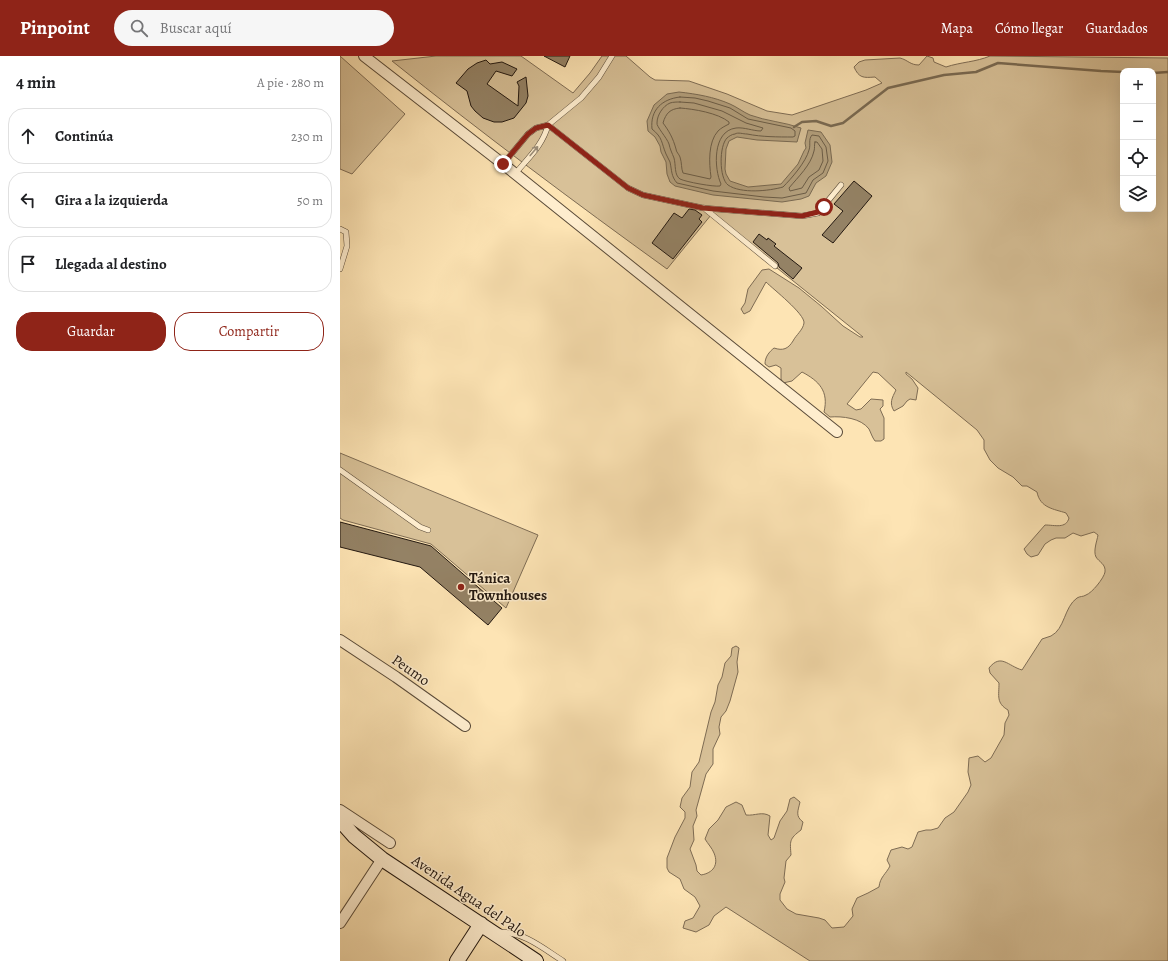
<!DOCTYPE html>
<html lang="es">
<meta charset="utf-8">
<style>
:root{--surface:#fff;--page:#f6f6f6;--text:#202124;--muted:#757577;--line:#e0e0e0;--accent:#8f2418}
body{margin:0;font-family:Alegreya,serif;background:var(--page);color:var(--text)}
.controls{position:absolute;right:12px;top:12px;display:grid;overflow:hidden;border-radius:8px;box-shadow:0 4px 16px #0002}
.controls button{width:36px;height:36px;display:grid;place-items:center;padding:0;border:0;border-bottom:1px solid var(--line);background:var(--surface);color:var(--text);font:20px sans-serif}
.stop{position:absolute;width:12px;height:12px;margin:-9px;border:3px solid #8f2418;border-radius:50%;background:#fff}
.stop.end{background:#8f2418;border-color:#fff;box-shadow:0 1px 4px #0008}
.list{margin:0;padding:0;list-style:none}
h2{display:flex;justify-content:space-between;align-items:center;height:52px;margin:0;padding:0 16px;font-size:17px}
h2 small{font-size:13px;font-weight:400;color:var(--muted)}
.list li{display:grid;grid-template-columns:26px 1fr auto;gap:12px;align-items:center;box-sizing:border-box;height:56px;margin:0 8px 8px;padding:0 8px;border:1px solid var(--line);border-radius:16px}
.list b{display:block;font-size:15px;white-space:nowrap}
.list em{font-size:13px;font-style:normal;color:var(--muted)}
.actions{display:flex;gap:8px;padding:12px 16px}
.actions a{flex:1;padding:9px 0;border:1px solid var(--accent);border-radius:16px;text-align:center;font-size:14px;color:var(--accent)}
.actions .main{background:var(--accent);color:#fff}
.icon{flex:none;width:22px;height:22px;fill:none;stroke:currentColor;stroke-width:2;stroke-linecap:round;stroke-linejoin:round}
.map{position:relative;flex:none;width:828px;height:905px;overflow:hidden}
header{display:flex;align-items:center;gap:24px;box-sizing:border-box;height:56px;padding:0 20px;background:var(--accent);color:#fff}
header strong{font-size:19px}
nav{display:flex;gap:22px;margin-inline-start:auto;font-size:14px}
.search{width:280px;height:36px;background:var(--page);display:flex;align-items:center;gap:10px;box-sizing:border-box;padding:0 14px;border-radius:22px;color:var(--muted);font-size:15px}
main{display:flex}
aside{flex:1;background:var(--surface)}
.map>svg:first-child{display:block}
</style>
<header>
<strong>Pinpoint</strong>
<div class="search"><svg class="icon" aria-label="search" viewBox="0 0 24 24"><circle cx="10" cy="10" r="6"/><path d="M15 15l6 6"/></svg>Buscar aquí</div>
<nav><a>Mapa</a><a>Cómo llegar</a><a>Guardados</a></nav>
</header>
<main>
<aside>
<h2>4 min<small>A pie · 280 m</small></h2>
<ul class="list">
<li><svg class="icon" aria-label="ahead" viewBox="0 0 24 24"><path d="M12 20V5M6 11l6-6 6 6"/></svg><div><b>Continúa</b></div><em>230 m</em></li>
<li><svg class="icon" aria-label="left" viewBox="0 0 24 24"><path d="M17 20v-9H6M10 6l-5 5 5 5"/></svg><div><b>Gira a la izquierda</b></div><em>50 m</em></li>
<li><svg class="icon" aria-label="arrive" viewBox="0 0 24 24"><path d="M6 21V4h12l-3 4 3 4H6"/></svg><div><b>Llegada al destino</b></div></li>
</ul>
<div class="actions"><a class="main">Guardar</a><a>Compartir</a></div>
</aside>
<div class="map">
<svg width="828" height="905" viewBox="0 0 828 905">
<rect width="100%" height="100%" fill="#fde4b4"/>
<filter id="stains"><feTurbulence type="fractalNoise" baseFrequency=".005" numOctaves="4"/><feColorMatrix values="0 0 0 0 .2 0 0 0 0 .09 0 0 0 0 .02 0 0 0 .5 -.17"/></filter>
<radialGradient id="worn" r=".72"><stop offset=".6" stop-color="#630" stop-opacity="0"/><stop offset="1" stop-color="#630" stop-opacity=".3"/></radialGradient>
<!-- green -->
<path fill="#d8c198" stroke="#7e6c54" fill-rule="evenodd" d="M0 0 65 58 12 118 0 113Z
M96 0H181L233 37 250 17 262 0H286L310 21 315 24 349 25 387 38 427 55 452 59 526 34 542 27 535 21C523 22 519 22 514 11L519 6 525 4 560 2C568 4 570 9 579 9L587 0 593 2 594 6 606 11C621 6 636 6 650 0L828 2V905H470L386 851 374 860 369 869 356 876 343 872 345 865 353 862 360 850 355 841 344 833 340 823 329 816 327 812V802L335 781 345 762V756L340 751 342 742 350 731 352 716 359 706 371 656 375 646 378 629 382 621 385 607 391 600 392 592 396 590 399 592 397 606 398 616 390 645 386 655 381 661 379 671 380 678 373 693V708L366 718 356 754 357 760 353 770 354 784 350 793 356 809 357 815 361 819C373 817 379 809 374 797 372 792 368 788 365 783L369 773 378 764 386 751 396 746 402 749 406 759C415 760 422 755 430 760L428 779 431 784 434 782 440 765 447 755 450 743 454 741 460 746C458 755 455 760 463 766L461 774C449 783 450 785 451 799L446 805 444 822 445 826 440 838V844L447 853 456 858 479 862 485 864 492 872 504 871 513 860 512 853 517 842 528 837 539 831C540 821 546 818 550 810L547 804 551 794 562 791 568 793 572 791 578 776 586 774H591L598 772 605 762 614 756 628 736 631 729 628 716 629 702 638 700 645 706 651 702 664 679 665 667 669 659 668 654C656 647 659 640 659 627L650 617 649 612C661 597 668 610 682 614L702 583C705 582 708 581 711 580 725 573 724 551 737 542 740 540 743 541 746 539 752 537 764 522 765 516 766 508 759 506 756 501 753 495 757 485 758 479L754 476 741 480 733 477 725 482H716L711 484 705 488 698 499 691 501 687 498 684 493 705 469C715 469 726 473 729 462L726 457C714 453 700 452 697 436L687 430H682L673 421 658 412 650 404 644 393V384L637 374 566 316V318L572 323 578 332 576 344 570 343 567 345 563 350 554 355C549 347 552 342 556 334L538 317 533 316 507 348 516 354 521 353 531 343 543 344V350L540 353 544 362V383L541 385H535C532 381 531 377 529 373 521 362 502 360 490 361L484 356C489 335 479 325 462 316L452 325 443 327 441 323V312L436 309 429 311 425 308C425 301 429 296 434 292 443 295 448 293 453 285 456 279 463 274 464 267 465 258 433 233 426 226L410 255 404 258 401 253 405 247 408 233 422 214 429 213 459 232 481 250 503 270 520 281H523L371 159 327 213C234 146 142 77 52 5ZM783 15H813V153H783Z
M0 397 198 479 166 552 91 488 3 464 0 462Z"/>
<!-- water -->
<path fill="#b39f7c" stroke="#796951" d="M339 36C357 38 374 41 390 48 397 51 403 56 410 59 426 65 444 66 461 72L457 86 417 84 397 81 389 85 386 93 385 113 386 118 390 125 408 131 441 128 458 108 464 95 466 92 465 87 468 74 481 76 490 89 492 106 486 120 476 127 469 140 461 143 442 146 373 139 335 130 330 126 327 118 326 106 321 96 320 90 315 81 308 75 307 65 314 49 327 38Z"/>
<g fill="none" stroke-linecap="round" stroke-linejoin="round">
<!-- shore -->
<path stroke="#6b5c46" stroke-width="1" d="M340 41 355 42 368 45 390 52 408 63 451 72 455 75V80L453 81C438 81 422 81 407 78 403 78 398 76 395 78 392 78 388 81 387 82 379 90 379 122 388 129 401 138 429 135 443 131 451 123 466 106 469 94 471 88 468 84 472 79L479 80 486 91 488 105 483 117 473 124 466 137 442 142 424 141 373 135 337 127C331 120 332 115 330 106 329 103 327 101 326 98 321 86 323 82 312 73 310 54 322 43 340 41Z
M340 46 354 47 382 55 406 67 423 72 421 75C413 75 404 71 396 72 372 75 374 113 381 128L380 130C374 131 346 126 340 123 334 119 336 109 334 102 332 97 330 93 329 88 327 82 316 70 317 67 317 59 323 50 330 47 333 46 337 46 340 46Z
M340 52C354 53 378 57 389 66V68C385 70 381 72 378 75 368 86 369 107 371 121L370 123 343 117C341 112 342 107 340 101 339 98 336 96 336 93 333 82 329 75 323 67 326 57 330 53 340 52Z
M475 86H477L482 93 483 105 479 114 469 121 462 132 450 135 449 132C458 121 471 109 474 95 475 92 474 89 475 86Z"/>
<!-- stream -->
<path stroke="#796951" stroke-width="2.5" d="M813 17 828 16
M454 71 462 66 476 65 491 70 503 67 548 32 604 19 636 16 658 7 761 15 783 16"/>
</g>
<!-- building -->
<path fill="#948265" stroke="#231810" d="M204 0H230L225 11Z
M146 4 150 8 162 6 177 13 172 20 156 15 147 28 178 50 179 30 177 26 186 21 188 40 186 47 174 62 162 66H154L143 62 135 55 131 50 127 35 116 27 128 13 137 7Z
M514 125 532 140 493 187 482 179 503 155 494 148Z
M349 153 355 154 362 159 359 163 362 166 333 203 312 187 334 157 342 162Z
M419 178 427 184 428 182 436 188 434 190 462 212 453 223 439 211 438 207 413 186Z
M0 466 91 490 162 552 148 569 80 511 0 491Z"/>
<g fill="none" stroke-linecap="round" stroke-linejoin="round">
<defs>
<path id="lane" d="M208 69 288 132 303 139 363 152 462 160 478 157 501 129
M163 108 188 78 196 72 208 69 241 42 259 21 272 0
M175 118C188 102 203 89 208 69
M364 152 435 210
M0 173 6 176 7 190 0 213
M0 414 80 471 88 474
M160 876C184 876 204 893 223 905"/>
<path id="street" d="M24 0 163 108 497 376
M0 584 56 621 125 670
M0 754 50 787
M0 867 42 803"/>
<path id="secondary" d="M0 764 14 780 42 803 196 905
M117 905 141 868"/>
</defs>
<!-- lane casing -->
<use href="#lane" stroke="#5a4b39" stroke-width="6"/>
<!-- street casing -->
<use href="#street" stroke="#5a4b39" stroke-width="12"/>
<!-- secondary casing -->
<use href="#secondary" stroke="#231810" stroke-width="16"/>
<!-- lane -->
<use href="#lane" stroke="#feedce" stroke-width="5"/>
<!-- street -->
<use href="#street" stroke="#feedce" stroke-width="10"/>
<!-- secondary -->
<use href="#secondary" stroke="#feedce" stroke-width="14"/>
</g>
<!-- one-way arrows -->
<defs><path id="oneway-shaft" d="M-6 0H5M1.5-3L5.5 0L1.5 3" fill="none" stroke-width="1.6" stroke-linecap="round" stroke-linejoin="round"/></defs>
<use stroke="#9b8d78" href="#oneway-shaft" transform="translate(194 95) rotate(-50)"/>
<g fill="none" stroke-linecap="round" stroke-linejoin="round">
<!-- route -->
<path stroke="#8f2418" stroke-width="5" d="M163 108 188 78 196 72 208 69 288 132 303 139 363 152 462 160 478 156 484 151"/>
</g>
<!-- markers -->
<circle fill="#8f2418" stroke="#feedce" stroke-width="1.5" cx="121" cy="531" r="4"/>
<g text-anchor="middle" dominant-baseline="central" stroke-width="3" stroke-linejoin="round" paint-order="stroke">
<!-- poi labels -->
<g font-size="15" font-weight="bold" fill="#231810" stroke="#feedce" text-anchor="start">
<text x="129" y="522">Tánica<tspan x="129" dy="17">Townhouses</tspan></text>
</g>
<!-- street labels -->
<g font-size="15" fill="#231810" stroke="#feedce">
<text transform="translate(71 614) rotate(35)">Peumo</text>
<text transform="translate(129 840) rotate(34)">Avenida Agua del Palo</text>
</g>
</g>
<rect width="100%" height="100%" filter="url(#stains)"/>
<rect width="100%" height="100%" fill="url(#worn)"/>
</svg>
<div class="controls">
<button>+</button>
<button>−</button>
<button><svg class="icon" aria-label="locate" viewBox="0 0 24 24"><circle cx="12" cy="12" r="6"/><path d="M12 2v4M12 18v4M2 12h4M18 12h4"/></svg></button>
<button><svg class="icon" aria-label="layers" viewBox="0 0 24 24"><path d="M12 4l9 5-9 5-9-5zM3 14l9 5 9-5"/></svg></button>
</div>
<div class="stop" style="left:484px;top:151px"></div>
<div class="stop end" style="left:163px;top:108px"></div>
</div>
</main>
